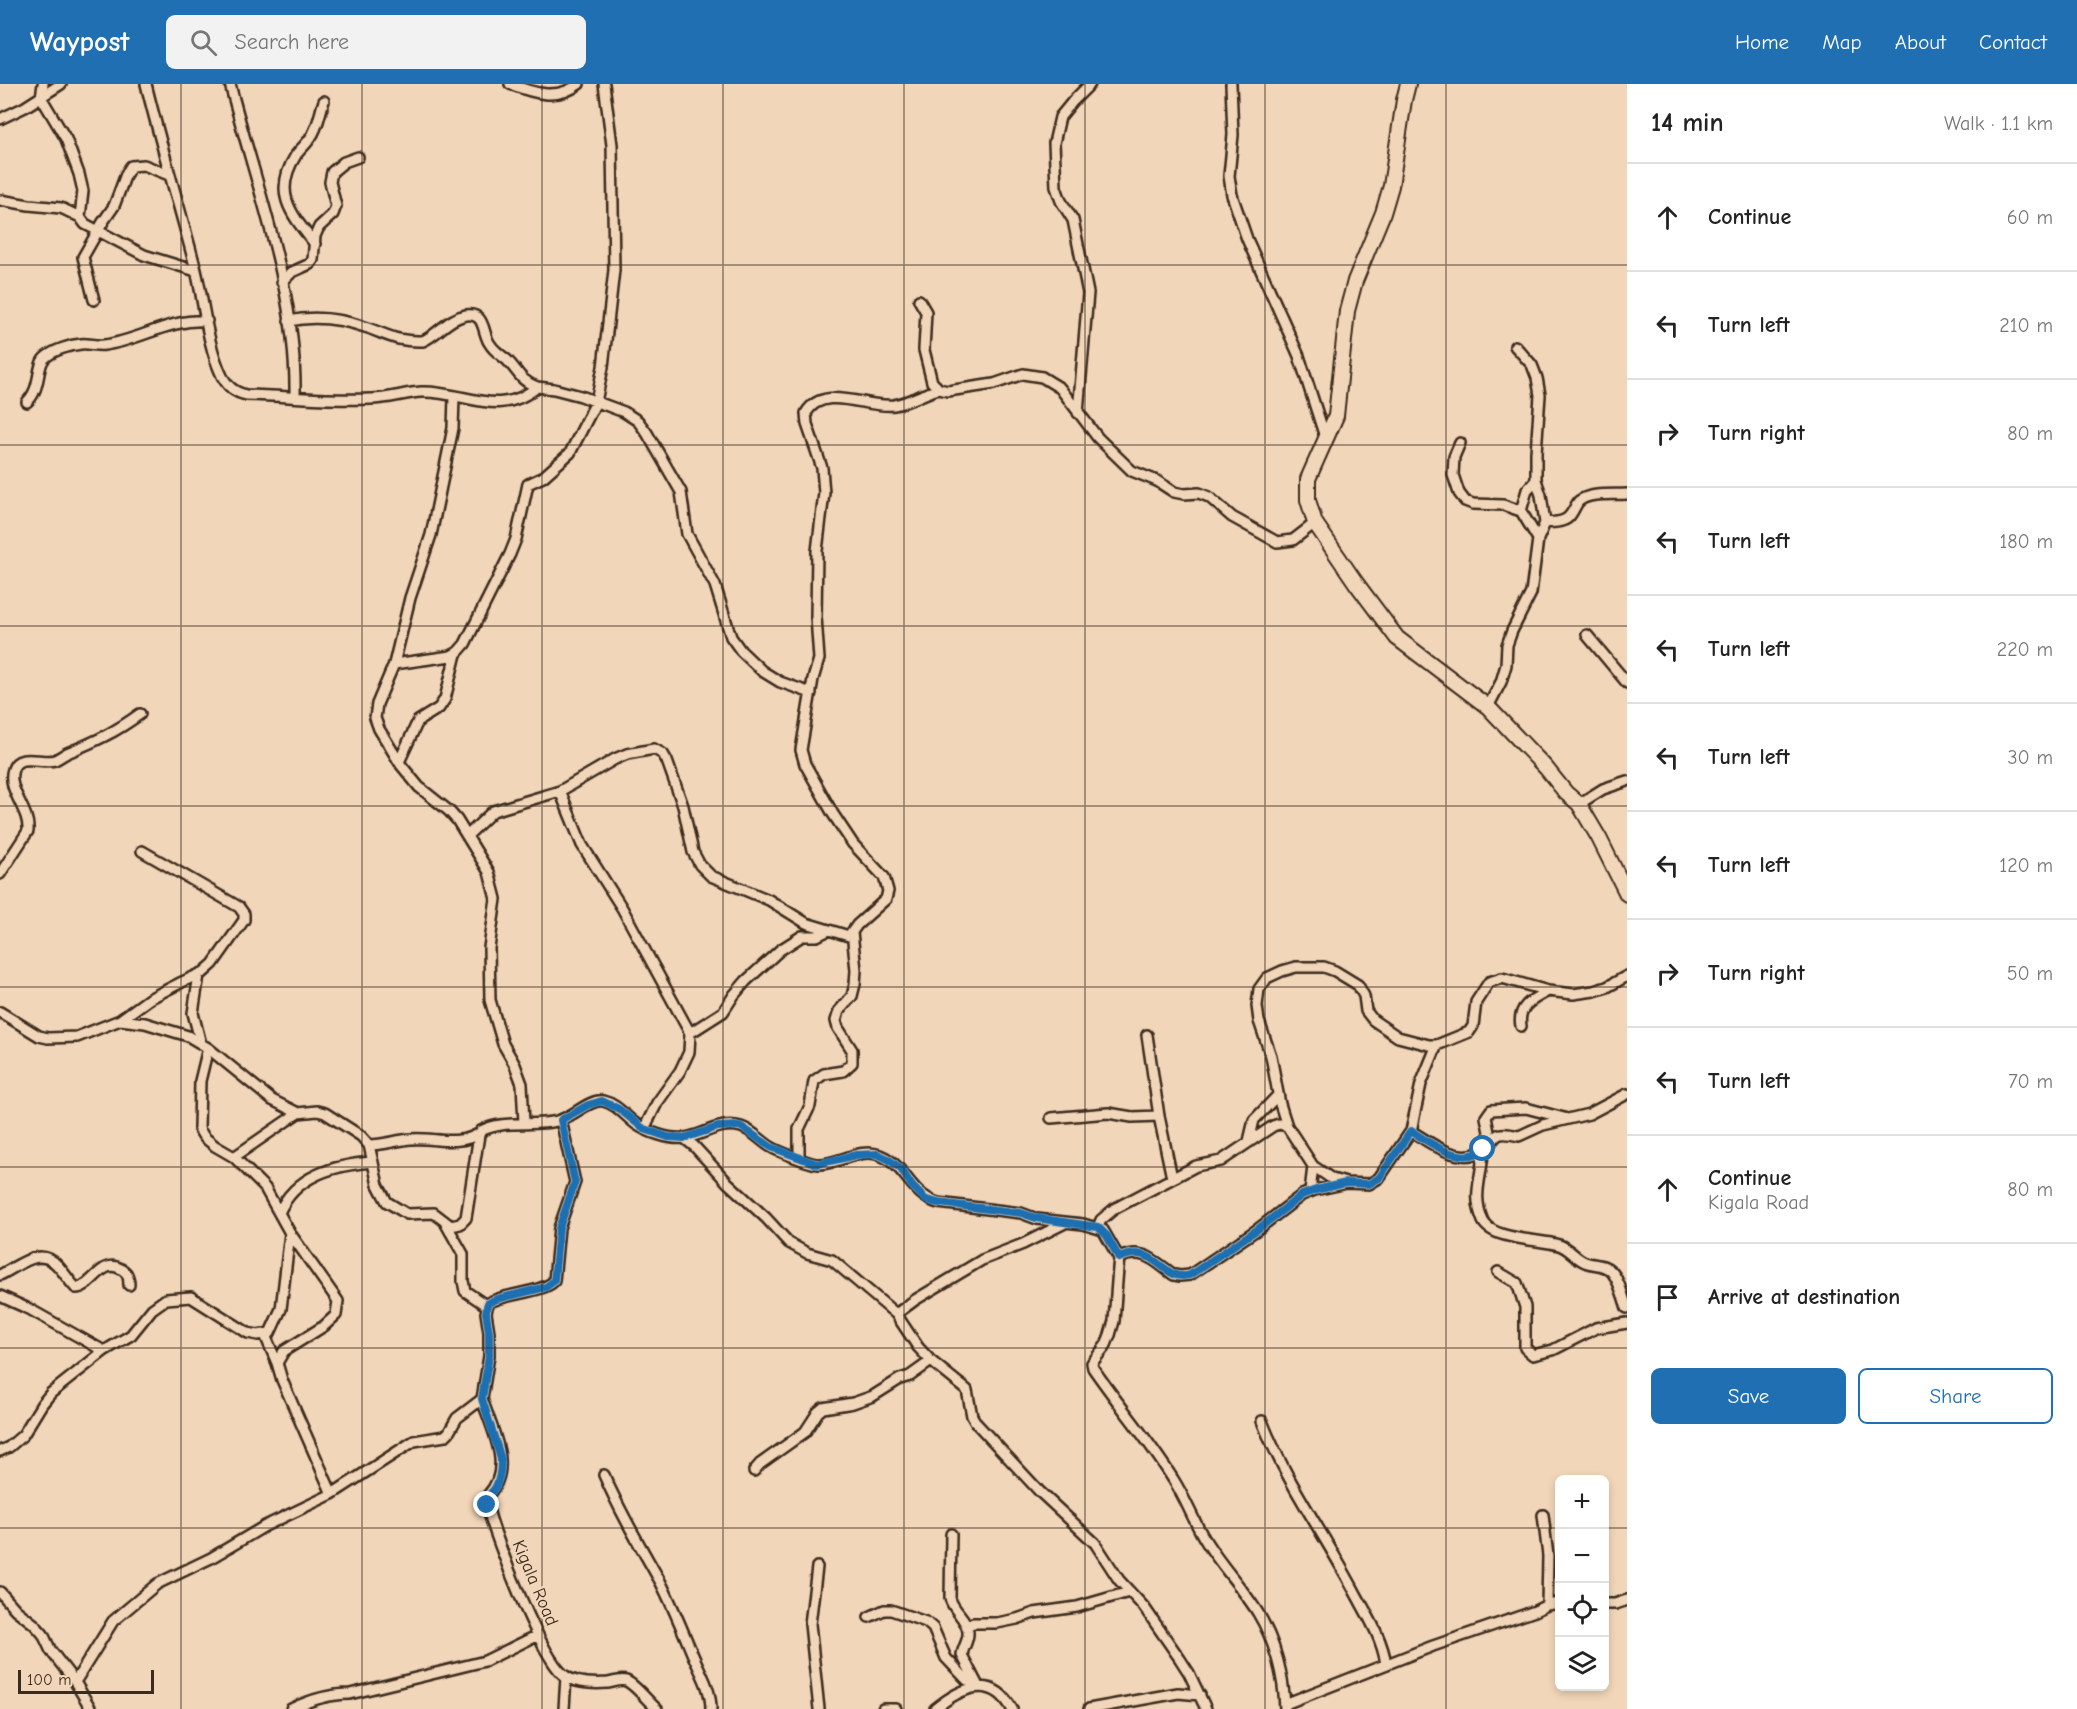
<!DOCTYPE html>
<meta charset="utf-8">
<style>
:root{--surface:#fff;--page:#f2f2f2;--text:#222;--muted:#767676;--line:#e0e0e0;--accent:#1f6fb2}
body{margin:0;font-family:"Comic Neue",sans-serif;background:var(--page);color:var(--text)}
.controls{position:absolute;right:18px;bottom:18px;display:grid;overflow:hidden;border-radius:9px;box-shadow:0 3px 9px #0003}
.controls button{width:54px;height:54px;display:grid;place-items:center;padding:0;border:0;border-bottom:2px solid var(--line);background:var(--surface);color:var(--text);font:30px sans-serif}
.scale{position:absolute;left:18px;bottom:15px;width:136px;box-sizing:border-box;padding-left:6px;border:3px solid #3b2a1e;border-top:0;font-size:16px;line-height:21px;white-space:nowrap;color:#3b2a1e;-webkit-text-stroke:4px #f2d6b9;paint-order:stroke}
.stop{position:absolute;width:18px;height:18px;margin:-14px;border:4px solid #1f6fb2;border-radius:50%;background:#fff}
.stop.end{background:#1f6fb2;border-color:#fff;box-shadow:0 2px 6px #0008}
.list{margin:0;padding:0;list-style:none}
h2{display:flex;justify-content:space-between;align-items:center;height:78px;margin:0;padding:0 24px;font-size:26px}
h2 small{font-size:20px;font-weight:400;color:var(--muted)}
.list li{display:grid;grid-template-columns:39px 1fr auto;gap:18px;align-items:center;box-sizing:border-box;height:108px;padding:0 24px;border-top:2px solid var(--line)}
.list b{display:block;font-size:22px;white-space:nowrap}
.list p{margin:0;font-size:20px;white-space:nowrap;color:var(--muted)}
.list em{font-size:20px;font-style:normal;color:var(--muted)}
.actions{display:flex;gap:12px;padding:18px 24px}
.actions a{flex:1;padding:14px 0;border:2px solid var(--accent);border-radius:9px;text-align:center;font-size:21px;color:var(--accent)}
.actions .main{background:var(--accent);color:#fff}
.icon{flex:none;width:33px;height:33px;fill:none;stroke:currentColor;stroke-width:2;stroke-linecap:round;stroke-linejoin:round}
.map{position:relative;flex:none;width:1627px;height:1625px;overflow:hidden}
header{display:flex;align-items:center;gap:36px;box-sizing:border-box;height:84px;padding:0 30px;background:var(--accent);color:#fff}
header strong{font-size:28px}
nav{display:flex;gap:33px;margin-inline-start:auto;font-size:21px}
.search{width:420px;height:54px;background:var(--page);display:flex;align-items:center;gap:15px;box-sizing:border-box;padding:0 21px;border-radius:9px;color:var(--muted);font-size:22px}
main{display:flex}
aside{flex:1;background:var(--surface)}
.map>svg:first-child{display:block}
</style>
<header>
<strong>Waypost</strong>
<div class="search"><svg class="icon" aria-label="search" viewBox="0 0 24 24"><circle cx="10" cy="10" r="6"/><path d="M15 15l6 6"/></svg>Search here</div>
<nav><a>Home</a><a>Map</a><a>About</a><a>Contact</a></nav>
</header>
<main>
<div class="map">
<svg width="1627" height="1625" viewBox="0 0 1627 1625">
<rect width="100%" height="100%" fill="#f2d6b9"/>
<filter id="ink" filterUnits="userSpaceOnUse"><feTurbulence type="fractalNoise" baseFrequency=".0167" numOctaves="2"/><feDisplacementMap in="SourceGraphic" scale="12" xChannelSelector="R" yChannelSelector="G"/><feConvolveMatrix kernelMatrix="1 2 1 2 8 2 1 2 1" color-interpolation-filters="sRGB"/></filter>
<g filter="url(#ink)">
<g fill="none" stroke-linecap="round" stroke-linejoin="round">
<defs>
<path id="street" d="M43 0 41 13 66 55 79 90 83 107 80 133 85 140 144 171 196 187
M146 0C161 62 180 124 196 186 204 219 207 261 222 292 228 303 234 308 246 311 288 312 329 317 371 315 388 315 405 309 421 308 463 306 498 336 537 303L554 305 581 312 624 328 638 337 647 349 681 408 687 450 715 501 731 553 741 567 762 587 780 598 811 609
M230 0C256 103 297 205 295 313
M510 0C533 9 557 17 579 0
M1231 0 1233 51 1229 92 1232 111 1247 155 1299 272 1326 356
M0 35 25 23 61 0
M0 116 29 121 61 124 80 133
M315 160C291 130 272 109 296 71 300 65 307 60 311 53 318 44 320 28 324 17
M282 198 292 188 310 180 313 176 315 152 319 143 333 130 336 122 330 98 332 88 344 78 358 73
M94 216 83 173 103 138 114 122 126 90 131 82 144 81 169 91
M919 216 926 228 924 266 932 298 939 305 948 307 994 300 1023 290 1042 293 1060 304 1098 354 1132 387 1157 397 1174 408 1184 410 1199 409 1209 413 1232 433 1277 458 1293 456 1315 439
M289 237C317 231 342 235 368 244 390 252 398 258 423 257 438 250 449 234 466 231 486 228 482 250 490 260 494 267 501 271 507 276 519 288 519 296 537 303
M454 313 453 344 431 451 410 514 394 580 377 620 375 634 379 645 401 681 419 703 449 727 457 736 489 788 496 815 489 864 490 916 503 960 515 981 522 1000 524 1039
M27 318C42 304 36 280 46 273 54 266 71 261 81 260 88 259 96 262 104 261 139 257 170 234 207 237
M1078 329 1088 209 1073 136 1061 117 1056 103 1054 59 1060 33 1073 17 1090 0
M1460 359 1454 373 1453 391 1459 409 1465 417 1473 420 1503 421 1521 427 1538 455
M1521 427 1527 406 1536 396
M1545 439C1554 438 1566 439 1571 430 1574 426 1576 420 1579 417 1590 408 1613 411 1627 410
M1587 551 1627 599
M394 580 451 572 458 568 465 560 510 470 516 455 528 400 543 393 570 369 596 318 603 283 614 186 612 61 604 0
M1488 623 1501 598 1506 581 1507 561 1512 547 1531 509 1538 455 1545 439 1541 411 1536 396V369L1540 311 1537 294 1532 281 1515 262
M399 678 418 637 439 624 445 615 456 570
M560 707 582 761 622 824 690 949 689 968 680 987 657 1019 644 1045
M1579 720 1603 705 1627 697
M468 751 493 727 560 707 615 675 627 670 654 665 663 670 667 677 683 722 693 768 700 781 711 792 769 816 806 839 852 853
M0 790 28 747C30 725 6 706 13 685 18 668 43 680 55 676 59 674 63 671 67 669 96 657 114 649 140 630
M199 891 193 929 201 960
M0 928 39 952 48 954 77 953 120 936 145 939 188 952 208 964 272 1016 298 1029 317 1027 325 1029 361 1052 369 1061 378 1101 387 1118 407 1130 434 1129 451 1142 460 1140 466 1134 479 1051 481 1047C504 1035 533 1043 557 1037 572 1034 589 1015 603 1017 617 1020 625 1032 636 1040 647 1048 670 1056 684 1054 703 1052 719 1037 741 1043 752 1046 761 1057 771 1063 777 1067 811 1080 818 1080 838 1081 859 1063 880 1071 907 1082 909 1110 938 1119L1021 1129 1037 1135 1083 1140 1103 1146 1119 1174 1118 1184 1114 1237 1110 1251 1106 1261 1092 1279 1093 1284C1119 1322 1149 1356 1173 1395 1186 1415 1194 1439 1207 1459 1223 1484 1243 1505 1258 1529 1275 1557 1284 1593 1285 1625
M120 936 149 915 182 898 204 888 213 880 244 836V830L239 823 142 767
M1521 942C1517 922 1533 915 1548 907
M690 949 723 928 734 911 746 897 780 866 802 852H817L829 846
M1147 951 1159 1032 1172 1094
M1437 961 1421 1000 1411 1047 1379 1094 1369 1100 1346 1099 1332 1095 1313 1082 1287 1042 1280 1020 1271 972 1259 937 1257 922 1259 905 1267 894 1282 887 1296 883H1324L1335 887 1358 901 1364 912 1366 927 1373 936 1398 953 1429 961H1437L1469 948 1473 942 1476 918 1489 898 1502 894 1548 907 1573 910 1594 907 1607 903 1627 892
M208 964 200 997 199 1045 204 1053 215 1062 234 1073 265 1104 290 1149 338 1217 336 1231 324 1242 284 1267 277 1279 282 1296 332 1410
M1051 1034 1108 1029 1132 1033 1159 1032
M1411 1047C1429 1058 1457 1080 1480 1068 1500 1058 1487 1044 1519 1052L1543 1041 1589 1030 1627 1010
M684 1054 694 1062 728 1099 766 1134 789 1159 807 1169 832 1176 896 1230 918 1263 931 1277 967 1306 972 1332 976 1339 1040 1408 1095 1459 1119 1496 1144 1523 1180 1575 1189 1589 1206 1625
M1249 1057 1254 1036 1278 1011
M1491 1058 1486 1033 1491 1026 1526 1024 1564 1034
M369 1061C384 1061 397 1056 411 1055 435 1053 458 1063 480 1049
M1483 1065C1483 1092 1471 1110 1483 1137 1492 1156 1539 1155 1559 1161 1569 1164 1575 1174 1585 1178 1595 1182 1603 1179 1611 1187 1619 1195 1623 1213 1627 1224
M234 1073 298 1029
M799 1073V1045L810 1022 814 997 824 990 843 987 852 979V966L838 944 836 937 839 927 852 912 855 900 856 886 852 848 857 841 886 815 888 807 884 793 853 760 833 730 805 680 801 666 813 595 819 575 816 533 817 467 824 409 822 384 807 340 806 329C824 299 867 325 894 321 910 318 924 309 939 305
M1310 1108 1313 1082
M279 1129C295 1091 335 1081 373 1078
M446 1140 463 1170V1197L465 1207 487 1222
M1098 1143 1101 1136 1114 1125 1196 1082 1221 1077 1273 1042 1279 1040 1287 1042
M1119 1174C1144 1163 1154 1177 1174 1191L1180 1192 1190 1191 1258 1145 1302 1111 1315 1106 1343 1100
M1498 1188 1517 1199 1525 1223V1264L1533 1271 1553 1266 1596 1244 1627 1239
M0 1191C19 1182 39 1162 57 1181 64 1188 69 1197 76 1204 93 1204 101 1173 121 1185 128 1188 129 1194 129 1201
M0 1212 31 1226 104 1267
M896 1230 915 1216 982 1176 1023 1160 1065 1139
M265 1251 277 1279
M482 1315C492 1346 514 1384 488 1411 487 1416 486 1420 488 1425 495 1454 542 1575 564 1591 575 1600 594 1600 608 1599 614 1598 621 1595 626 1597 635 1600 649 1619 657 1625
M1262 1337C1286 1398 1325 1451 1355 1508 1368 1532 1382 1554 1386 1580
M0 1367 9 1363 23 1351 42 1320 51 1309 104 1267 131 1251 152 1225 166 1215 191 1213 248 1249 258 1251 270 1249 281 1225 290 1149
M754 1387 760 1380 805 1348 818 1328 823 1324 853 1319 873 1312 900 1295 910 1292 931 1277
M604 1391C620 1428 640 1462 660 1497 672 1520 682 1545 692 1569 700 1588 711 1604 711 1625
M1543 1431 1548 1472 1547 1521
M951 1450 950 1514C953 1527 967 1534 968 1548 969 1556 963 1563 962 1571L978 1602
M817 1483 810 1540 819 1625
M0 1508 16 1526 34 1540 43 1550 51 1567 75 1598 91 1625
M1604 1520H1615L1627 1516
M869 1533 884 1526H891L926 1538 933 1544 946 1574 967 1596 976 1599
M967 1542 973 1539H997L1017 1535 1034 1529 1077 1523 1129 1508
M75 1598 113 1537 157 1500 211 1474 265 1442 332 1410 414 1357 445 1352 449 1348 457 1334 482 1315 489 1272V1248L486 1229 488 1219C505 1209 543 1209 554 1197L559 1144 575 1098 561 1036
M1285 1620 1433 1562 1535 1527 1547 1521 1560 1519
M291 1625C310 1616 328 1610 350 1610L485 1577 538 1551
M564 1625 566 1593
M883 1625H896
M935 1625C959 1605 992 1588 1012 1625
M1089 1625 1178 1609 1200 1611"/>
<path id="secondary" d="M1408 0 1404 16 1391 102 1383 129 1355 197 1347 227 1336 332 1308 395V416L1315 439 1356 499 1397 554 1488 623 1546 684 1566 709 1579 720 1599 754 1627 810"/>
</defs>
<!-- street casing -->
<use href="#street" stroke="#3b2a1e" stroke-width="14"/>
<!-- secondary casing -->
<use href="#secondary" stroke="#3b2a1e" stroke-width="18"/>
<!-- street -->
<use href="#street" stroke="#f2d6b9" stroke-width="9"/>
<!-- secondary -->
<use href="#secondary" stroke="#f2d6b9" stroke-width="14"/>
</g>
</g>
<g fill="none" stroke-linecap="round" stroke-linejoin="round" filter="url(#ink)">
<!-- route -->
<path stroke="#1f6fb2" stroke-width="8" d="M487 1421C487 1412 490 1411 495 1404 500 1396 501 1384 501 1375L482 1315 489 1272V1248L486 1229 487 1222 488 1219 497 1215 546 1203 554 1197 559 1144 575 1098 561 1036 588 1021 602 1017 619 1025 644 1045 668 1053 684 1054 718 1043 740 1042 771 1063 817 1080 856 1071 877 1070 888 1075 901 1085 912 1102 926 1116 938 1119 1021 1129 1036 1134 1098 1143 1107 1152 1119 1174C1157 1157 1161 1199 1190 1191L1258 1145 1302 1111 1316 1106 1346 1099 1369 1100 1379 1094 1411 1047C1429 1058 1463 1084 1483 1065"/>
</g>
<!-- grid -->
<path fill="none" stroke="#3b2a1e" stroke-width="1.5" stroke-opacity="0.55" d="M181 0V1625M362 0V1625M542 0V1625M723 0V1625M904 0V1625M1085 0V1625M1265 0V1625M1446 0V1625M0 181H1627M0 361H1627M0 542H1627M0 722H1627M0 903H1627M0 1083H1627M0 1264H1627M0 1444H1560M1604 1444H1627"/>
<g text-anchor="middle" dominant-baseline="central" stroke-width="4.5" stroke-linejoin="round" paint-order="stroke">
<!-- street labels -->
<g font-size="18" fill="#3b2a1e" stroke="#f2d6b9">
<text transform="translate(535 1499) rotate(67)">Kigala Road</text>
</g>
</g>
</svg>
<div class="controls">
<button>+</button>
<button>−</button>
<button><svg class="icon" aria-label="locate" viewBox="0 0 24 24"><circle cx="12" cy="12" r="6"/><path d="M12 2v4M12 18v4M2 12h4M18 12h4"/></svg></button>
<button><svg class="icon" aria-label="layers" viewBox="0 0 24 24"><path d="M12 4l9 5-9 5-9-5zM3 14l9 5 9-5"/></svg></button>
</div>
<div class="scale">100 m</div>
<div class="stop" style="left:1483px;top:1065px"></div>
<div class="stop end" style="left:487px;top:1421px"></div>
</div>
<aside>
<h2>14 min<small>Walk · 1.1 km</small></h2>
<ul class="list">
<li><svg class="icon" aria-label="ahead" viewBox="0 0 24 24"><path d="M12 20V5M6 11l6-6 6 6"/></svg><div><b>Continue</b></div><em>60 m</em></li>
<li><svg class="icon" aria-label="left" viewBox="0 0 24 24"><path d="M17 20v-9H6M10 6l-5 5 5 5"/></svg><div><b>Turn left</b></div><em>210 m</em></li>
<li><svg class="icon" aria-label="right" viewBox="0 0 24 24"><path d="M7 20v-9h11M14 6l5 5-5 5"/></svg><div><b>Turn right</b></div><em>80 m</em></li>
<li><svg class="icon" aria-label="left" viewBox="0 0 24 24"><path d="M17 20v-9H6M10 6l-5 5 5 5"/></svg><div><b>Turn left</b></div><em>180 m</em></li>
<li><svg class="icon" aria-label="left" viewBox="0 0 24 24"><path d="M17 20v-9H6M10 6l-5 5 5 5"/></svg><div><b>Turn left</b></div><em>220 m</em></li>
<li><svg class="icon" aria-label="left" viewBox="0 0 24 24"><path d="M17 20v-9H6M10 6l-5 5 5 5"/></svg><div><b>Turn left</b></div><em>30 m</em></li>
<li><svg class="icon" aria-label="left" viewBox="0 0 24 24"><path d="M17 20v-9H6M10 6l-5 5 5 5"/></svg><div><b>Turn left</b></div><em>120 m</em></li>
<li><svg class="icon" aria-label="right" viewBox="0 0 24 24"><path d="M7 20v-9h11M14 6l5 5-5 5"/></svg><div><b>Turn right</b></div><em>50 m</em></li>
<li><svg class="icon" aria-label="left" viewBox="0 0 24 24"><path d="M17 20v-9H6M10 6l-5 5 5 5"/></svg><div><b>Turn left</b></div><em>70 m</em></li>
<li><svg class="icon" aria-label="ahead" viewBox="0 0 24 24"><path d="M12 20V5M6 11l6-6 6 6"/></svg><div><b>Continue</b><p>Kigala Road</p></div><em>80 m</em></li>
<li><svg class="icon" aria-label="arrive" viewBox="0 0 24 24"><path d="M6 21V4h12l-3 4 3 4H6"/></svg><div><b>Arrive at destination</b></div></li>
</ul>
<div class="actions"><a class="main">Save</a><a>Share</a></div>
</aside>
</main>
